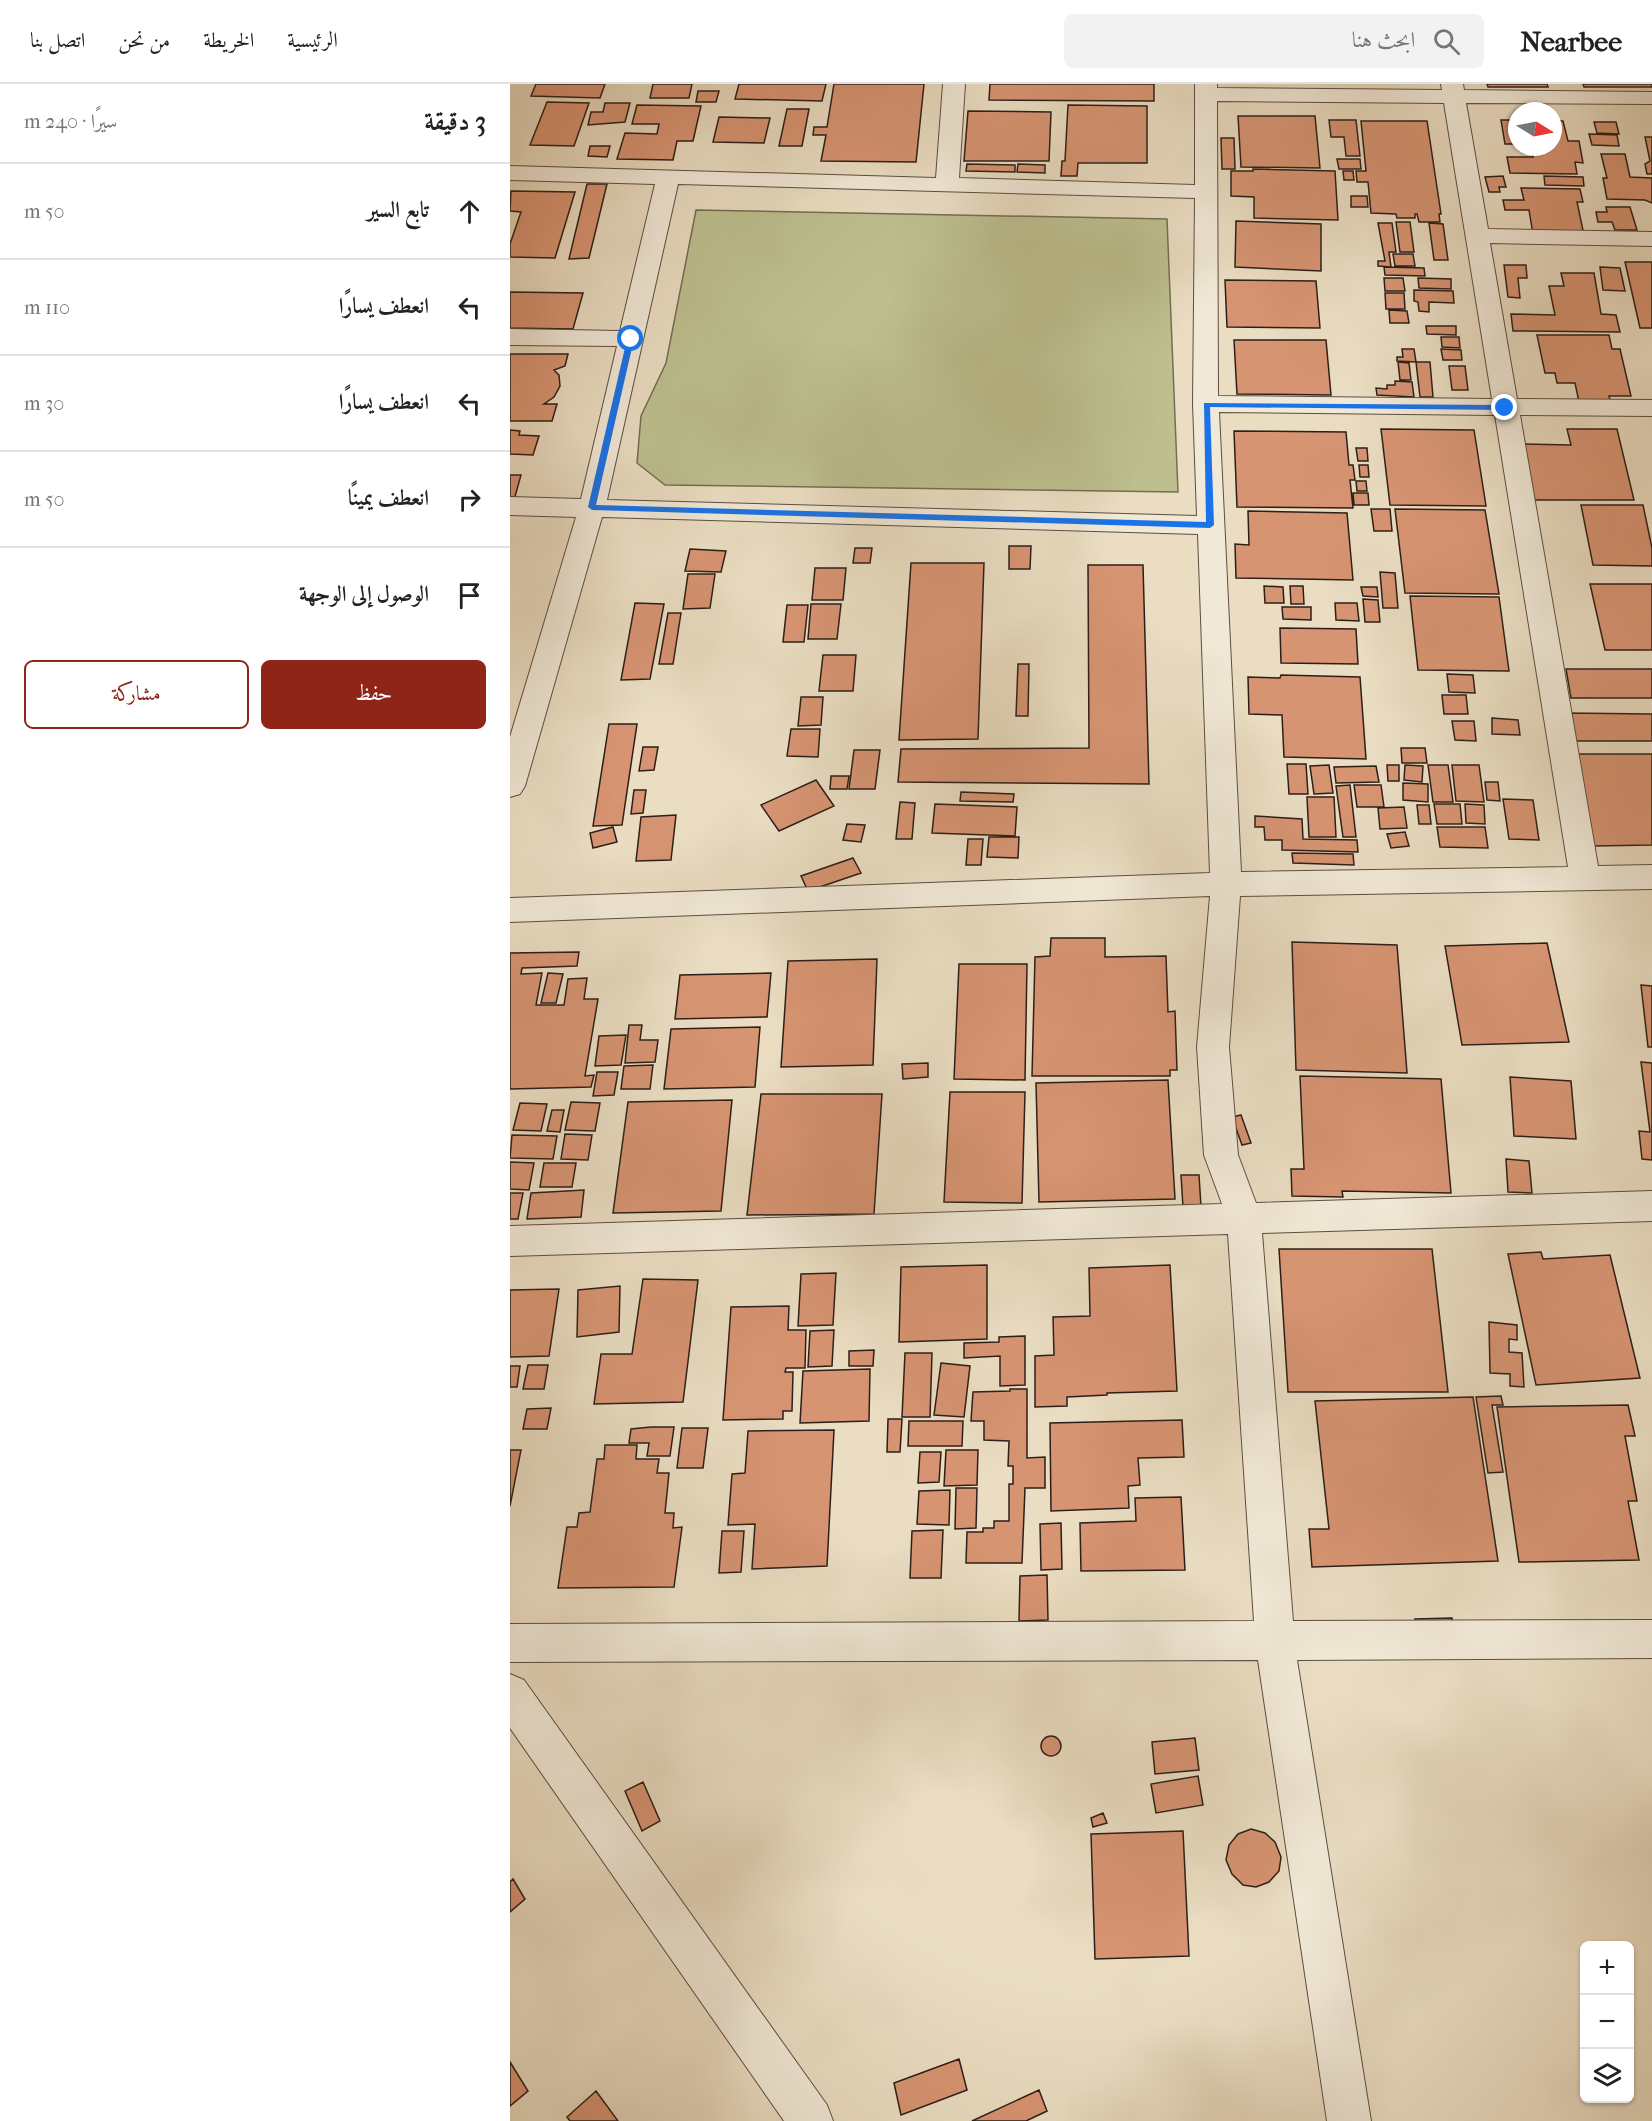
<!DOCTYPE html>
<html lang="ar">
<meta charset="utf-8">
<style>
:root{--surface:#fff;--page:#f2f2f2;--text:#222;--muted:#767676;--line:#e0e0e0;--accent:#8f2418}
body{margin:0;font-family:"IM FELL French Canon",Amiri,serif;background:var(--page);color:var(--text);direction:rtl}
.controls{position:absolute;right:18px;bottom:18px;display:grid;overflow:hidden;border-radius:9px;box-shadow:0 2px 4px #0004}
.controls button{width:54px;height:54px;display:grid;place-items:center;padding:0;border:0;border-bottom:2px solid var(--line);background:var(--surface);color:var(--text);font:30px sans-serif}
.compass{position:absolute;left:998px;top:18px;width:54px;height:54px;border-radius:50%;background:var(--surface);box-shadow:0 2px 4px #0004;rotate:100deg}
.stop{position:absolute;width:18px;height:18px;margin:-14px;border:4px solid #1a73e8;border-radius:50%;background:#fff}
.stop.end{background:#1a73e8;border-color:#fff;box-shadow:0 2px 6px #0008}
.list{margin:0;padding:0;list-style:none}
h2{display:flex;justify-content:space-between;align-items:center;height:78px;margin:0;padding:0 24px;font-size:26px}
h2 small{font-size:20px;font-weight:400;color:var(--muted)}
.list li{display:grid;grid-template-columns:39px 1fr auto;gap:18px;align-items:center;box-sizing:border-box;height:96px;padding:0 24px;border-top:2px solid var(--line)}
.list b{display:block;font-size:22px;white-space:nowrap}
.list em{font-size:20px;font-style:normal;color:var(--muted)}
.actions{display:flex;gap:12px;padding:18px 24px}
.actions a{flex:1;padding:14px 0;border:2px solid var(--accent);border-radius:9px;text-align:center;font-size:21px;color:var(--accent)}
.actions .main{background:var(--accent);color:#fff}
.icon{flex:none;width:33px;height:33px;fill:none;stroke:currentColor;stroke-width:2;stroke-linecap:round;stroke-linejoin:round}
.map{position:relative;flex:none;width:1142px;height:2037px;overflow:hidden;direction:ltr}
header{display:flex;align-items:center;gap:36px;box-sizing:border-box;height:84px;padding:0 30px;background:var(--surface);border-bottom:2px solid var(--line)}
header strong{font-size:28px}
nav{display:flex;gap:33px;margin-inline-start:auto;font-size:21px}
.search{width:420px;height:54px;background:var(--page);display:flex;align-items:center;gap:15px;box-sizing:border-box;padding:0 21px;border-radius:9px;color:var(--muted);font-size:22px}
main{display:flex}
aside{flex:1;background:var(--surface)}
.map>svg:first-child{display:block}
</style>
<header>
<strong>Nearbee</strong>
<div class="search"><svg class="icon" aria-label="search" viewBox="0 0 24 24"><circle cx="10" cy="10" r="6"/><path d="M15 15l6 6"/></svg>ابحث هنا</div>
<nav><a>الرئيسية</a><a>الخريطة</a><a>من نحن</a><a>اتصل بنا</a></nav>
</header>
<main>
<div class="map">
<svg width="1142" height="2037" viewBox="0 0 1142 2037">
<rect width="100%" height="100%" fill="#eaddc2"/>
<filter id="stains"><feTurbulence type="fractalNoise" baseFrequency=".00333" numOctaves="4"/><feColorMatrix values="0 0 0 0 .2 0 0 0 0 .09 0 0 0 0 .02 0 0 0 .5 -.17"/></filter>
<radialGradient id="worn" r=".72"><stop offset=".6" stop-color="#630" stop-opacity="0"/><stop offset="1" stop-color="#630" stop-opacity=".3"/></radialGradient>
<!-- green -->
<path fill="#bdbf8f" stroke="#756e54" stroke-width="1.5" d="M186 126 657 135 668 408 155 401 127 379 131 332 156 279Z"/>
<!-- building -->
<path fill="#d79472" stroke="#2d1e18" stroke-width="1.5" d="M26 0H95L90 14 21 12Z
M143 0H182L179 14H140Z
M229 0H316L312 17 225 15Z
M324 0H414L406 78 311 77 316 51H303L304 43H317Z
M480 0H644V17L479 16Z
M977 0H1037L1038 3H978Z
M1073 0H1142V3H1074Z
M188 7H209L206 18H186Z
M37 18 79 19 64 62 20 61Z
M95 19H120L115 38 78 41 81 28H93Z
M127 21 191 22 183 57H167L163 76 107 75 115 49 147 50 149 40H122Z
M558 21 637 22V79H568L567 92H551L552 77H555Z
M277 25H299L292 62H269Z
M458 27 541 28 539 77H454Z
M728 32H805L810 84 731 83Z
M209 33 260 34 254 59 203 58Z
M819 36H846L850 72H836L834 53H821Z
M991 36H1007V60H995Z
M851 37H917L931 130H929L930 138H909L907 130H905V134H887L886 130 861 129 858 98H847L846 87H856Z
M1043 37H1053L1058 57H1069L1073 79 1065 78 1067 90 1000 89 997 73H1023L1021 63H1043Z
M1084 38H1106L1109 50 1087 49Z
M1079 50 1107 51 1109 62 1082 61Z
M1135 53H1142V90H1137L1135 80 1140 77Z
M711 54H724L725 85H712Z
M80 62H100L97 73 78 72Z
M1091 70H1115L1120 93 1142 94V119L1135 116 1097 115 1093 94H1097Z
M827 75H850L851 85H829Z
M457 80 505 81V88L456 87Z
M508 80 535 81V89L507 88Z
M743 85 825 87 828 136 744 134V113L721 112V87H743Z
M833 87H843L844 96H834Z
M993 92 996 103H989L990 108H979L975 93Z
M1034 92 1073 93 1074 102 1035 101Z
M77 100H97L79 174 59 175Z
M1011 104 1070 105 1073 118H1067L1074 151 1023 150 1019 126H995L993 116H1014Z
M1 107 65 108 45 174 0 173V160L11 128 0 127Z
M841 112H857L858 123H841Z
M1096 123H1120L1127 146H1105L1102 138H1088L1086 128H1097Z
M726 137 811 140V187L725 183Z
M886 138H900L904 168H890Z
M868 139H882L886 168H879L881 183 868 182V177H875Z
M919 139 933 140 938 176H924Z
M883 170H903L905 182H885Z
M1115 178H1142V244H1130Z
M994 181H1016L1017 194H1008L1010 214 998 213Z
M874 183 914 184 915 192 875 191Z
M1090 183 1110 184 1115 207 1093 206Z
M1051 189H1084L1091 230 1106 231 1110 248 1003 247 1001 230 1045 231 1039 202H1054Z
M874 194H893L895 207H875Z
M908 194 941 195V205L909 204Z
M715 196 806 197 810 244 717 243Z
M904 206 943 207 944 219 919 218V228L909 227 908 218 904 217Z
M0 208 73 209 63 245 0 244Z
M875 209H894L895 225H876Z
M879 226 897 227 899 239H880Z
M916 242H946V251L917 250Z
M1027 251H1099L1102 265H1110L1121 312H1099L1101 319 1069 318 1065 299H1047L1045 289H1035Z
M931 253H949L950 264 932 263Z
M724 256H816L821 311 727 310Z
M892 265H904L906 278 887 277V273H893Z
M931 265 951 266 952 276H933Z
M0 270H58L55 282 44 286 49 291 50 302 44 313 34 320H47L42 337H0Z
M888 278 899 279 901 296H890Z
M906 278H920L923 313H910Z
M939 282H955L958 306H942Z
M885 297 902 298 904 313 867 311 866 304 877 305V301H885Z
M871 345 964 346 976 422 880 421Z
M1057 345H1107L1124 416H1018L1008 360 1061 361Z
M0 346 10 347 9 351 29 352 23 371 0 370Z
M724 347 836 348 839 381H843L845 396H840L843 424 727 423Z
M846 364H857L858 377H848Z
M849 381H858L859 393H850Z
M0 391H11L4 416 0 415Z
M846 397H856L857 407H847Z
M843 409H858L859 421H844Z
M1071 421H1133L1142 464V482L1083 481Z
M861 425H880L882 447H864Z
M885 425 975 426 989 510 895 509Z
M738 427 837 429 843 496 726 494 725 460 739 461Z
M499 462H521L520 485H499Z
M345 464H362L360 479H343Z
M180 465 216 467 211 488 175 487Z
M401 479H474L468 655 389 656Z
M578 481H633L639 700 388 698 391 665 579 664Z
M305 484H336L333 516H302Z
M870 488 885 489 888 524H873Z
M178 490H205L200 524 173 525Z
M1080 500H1142V566H1095Z
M754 502 773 503 774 519H755Z
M780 502H793L794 520H781Z
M851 503H867L868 513 853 512Z
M900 512 989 513 999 587 908 586Z
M853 515 868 516 870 538H855Z
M125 519 154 520 140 595 111 596Z
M825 519H847L849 537 826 536Z
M301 520H331L327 555H298Z
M277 521H298L294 558H273Z
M772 523H801V536L773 535Z
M158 529H171L163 580H149Z
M770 544 846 545 848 580 771 579Z
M313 571H346L343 607H309Z
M508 580H519L518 632H506Z
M1056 585H1142V614H1061Z
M937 590 963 591 965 609 939 608Z
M771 591 850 593 856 675 774 673 772 631 739 630 738 593 770 594Z
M932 611H956L958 630H934Z
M291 613H313L311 641 288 642Z
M1054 629 1142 630V657H1059Z
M982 634 1008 636 1010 651 982 650Z
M942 637H964L966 657 945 656Z
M99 640H127L112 741 83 742Z
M281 645H310L308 673 277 672Z
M133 663H148L144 686 129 687Z
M891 664H915L917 679H892Z
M344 666H370L365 705H339Z
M1065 670H1142V761L1083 762Z
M777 680H796L798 710H779Z
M819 681 823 709 804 710 800 682Z
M877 681H889V697H878Z
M895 681 913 682 912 698 894 696Z
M918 681H938L943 718H923Z
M942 681H969L974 718 946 717Z
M866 682 869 698 826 699 824 683Z
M321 692H339L337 705H320Z
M306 696 324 722 269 747 251 721Z
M975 698H988L990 717 977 716Z
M893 699 918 700V718L893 716Z
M840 701 846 753H833L826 702Z
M844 701H871L874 723H847Z
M124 706H136L133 729 121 730Z
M451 708 504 710 503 718 450 717Z
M797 713H824L826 753H799Z
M993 715 1023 716 1029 756 999 755Z
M390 718 405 719 402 755H386Z
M425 720 507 723 505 752 422 749Z
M924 720H950L952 740H927Z
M955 720 974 721 975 740 956 739Z
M907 721H919L921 740H909Z
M894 723 897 744 870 745 868 724Z
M166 731 161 776 126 777 131 733Z
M745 732 792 735 793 755 847 756 848 768 772 766V756H755L754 743H745Z
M337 740 355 741 351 758 333 756Z
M103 743 107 758 83 764 80 749Z
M927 743H975L978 764 930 763Z
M895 748 899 762 881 764 877 750Z
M479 753H509L508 774 477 773Z
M458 755H473L471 781H456Z
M782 769 843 770 844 781 783 779Z
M343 774 351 789 298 807 291 792Z
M541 854H595V873L656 872 658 928 665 927 667 986H660V992H522L525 873 540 872Z
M782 858 887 861 897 989 786 986Z
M1037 859 1059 958 952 961 935 862Z
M69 868 67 882 12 884 11 890 32 889 26 921H54L58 895 77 894 74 915H88L75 992 84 991 81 1003 0 1005V869Z
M367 875 363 981 271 983 278 877Z
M449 880H517L515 996 444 995Z
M38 889 53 890 46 919H31Z
M261 889 257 933 165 935 170 891Z
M1131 901 1142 902V963H1138Z
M119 941H132L130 956H148L145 978 115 979Z
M250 943 245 1003 154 1005 161 945Z
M116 951 111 981 85 982 89 952Z
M1131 978 1142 979V1076L1132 1075 1129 1047 1140 1048Z
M418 979V993L393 995 392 980Z
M143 981 140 1005H111L114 982Z
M87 988H108L104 1011 83 1012Z
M790 992 931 995 941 1109 832 1107 833 1113 782 1112 781 1085H794Z
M1000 993 1061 997 1066 1055 1004 1052Z
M658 996 665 1115 529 1118 526 999Z
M440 1008H515L512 1119 434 1118Z
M251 1010H372L364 1130 237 1131Z
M222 1016 211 1127 103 1129 118 1018Z
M61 1018 90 1019 85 1047 55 1046Z
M10 1019 37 1020 31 1047 3 1046Z
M42 1026H54L50 1048 37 1047Z
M731 1031 741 1059 732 1061 722 1033Z
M55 1050 82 1051 78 1076 51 1075Z
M2 1051 47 1052 43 1075 0 1074Z
M996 1075 1019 1077 1022 1109 998 1108Z
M0 1078 24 1079 19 1106 0 1105Z
M34 1079H66L62 1103H30Z
M671 1091H689L691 1123H673Z
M74 1106 71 1133 17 1135 21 1109Z
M0 1109H13L8 1135H0Z
M769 1165H922L938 1308H778Z
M1031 1168 1033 1175 1100 1171 1130 1294 1026 1301 998 1170Z
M477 1181V1255L389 1258 391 1183Z
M660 1181 667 1307 597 1309V1311L557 1313V1322L525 1323V1272L544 1271 543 1233 580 1232 579 1184Z
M326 1189 323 1241 288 1242 291 1190Z
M133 1195 188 1196 173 1318 84 1320 91 1270H122Z
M110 1202 109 1248 67 1253 68 1206Z
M49 1205 39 1272 0 1273V1206Z
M279 1222 278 1246H296L295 1284H276L275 1288H283L282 1327H273V1335L213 1336 221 1223Z
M979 1238 1007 1241V1256L999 1255V1268L1012 1269 1014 1303 1000 1302V1290L980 1289Z
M324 1246 322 1282 298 1283 300 1247Z
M515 1252V1301L490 1302V1272L454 1274V1259L489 1258V1253Z
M364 1266 363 1282H339V1267Z
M395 1269H422L420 1333H392Z
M431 1279 460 1282 454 1333 424 1331Z
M18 1281H38L34 1305H13Z
M0 1282H10L7 1303H0Z
M360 1285 359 1337 290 1339 293 1287Z
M500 1305H517V1374L535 1373V1404H515L512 1479H456L457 1448H473V1444H484V1437H499V1400H503V1382H498L499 1357 474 1356V1337H461L463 1308 500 1307Z
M991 1312 993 1321H982L993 1388 978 1389 966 1313Z
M963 1313 988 1477 802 1483 799 1445H819L805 1317Z
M1118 1321 1125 1352H1115L1127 1417H1118L1129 1476 1009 1478 987 1323Z
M41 1324 37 1345H13L17 1325Z
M378 1335H392L390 1368H377Z
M672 1336 674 1373 628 1374 630 1401 618 1402 619 1424 541 1427 540 1339Z
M399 1337H453L452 1362H398Z
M141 1343H164L160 1372H137L139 1359H119L121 1345Z
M172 1344H198L193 1384H167Z
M324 1346 317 1482 242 1485 245 1440 218 1441 222 1390 235 1389 238 1347Z
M95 1361H127L126 1375H149L147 1389H159L155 1429H164L163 1444 172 1443 164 1503 48 1504 57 1443H67L69 1429 80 1428 87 1375H94Z
M0 1366H11L0 1422Z
M436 1366H468L467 1401 434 1402Z
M410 1368H431L429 1398 408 1399Z
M446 1404H467L466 1444 445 1445Z
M440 1406 439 1441 407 1440 409 1407Z
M671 1413 675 1486 571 1487 570 1439 626 1437 625 1414Z
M551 1439 552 1485 531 1486 530 1440Z
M433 1446 431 1494H400L402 1447Z
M212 1447H234L231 1488 209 1489Z
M537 1491 538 1536 509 1537 510 1492Z
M942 1534 944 1548 907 1549 905 1535Z
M531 1662a10 10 0 1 1 20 0a10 10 0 1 1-20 0Z
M685 1654 689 1686 645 1690 642 1658Z
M688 1692 693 1721 646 1729 641 1700Z
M133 1698 150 1737 132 1747 115 1707Z
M593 1729 597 1739 583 1743 581 1734Z
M741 1745 755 1749 765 1758 771 1773 769 1787 759 1798 746 1803 733 1801 722 1790 716 1776 719 1761 728 1750Z
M673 1747 679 1872 585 1875 581 1750Z
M3 1795 15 1815 0 1828V1798Z
M449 1975 457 2006 391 2031 384 1999Z
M0 1978 18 2007 0 2022Z
M529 2006 537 2027 516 2037H462Z
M86 2007 108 2037H60L57 2033Z"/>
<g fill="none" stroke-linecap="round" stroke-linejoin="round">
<defs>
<path id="minor" d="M433 0H455L449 94 685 101V0H707V4L932 6 931 0H953L954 6 1142 8V20L956 19 978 145 1142 148V162L980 159 1007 315 1142 316V332L1010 331 1088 782 1142 781V805L730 812 719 963 728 1071 746 1119 1142 1107V1137L752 1149 783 1537 1142 1536V1574L787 1576 861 2037H817L748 1576 0 1578V1540L744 1537 718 1150 0 1172V1142L712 1120 694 1071 687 963 700 812 0 838V814L700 789 688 450 92 433 15 702 10 710 0 713V653L66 433 0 431V413L71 415 107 262 0 261V245L110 247 145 100 0 96V82L426 94ZM707 17 934 19 982 315 708 312ZM168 100 685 114 683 320 687 432 97 416ZM709 328 985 331 1058 783 731 788Z
M0 1590 14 1596 317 2021 323 2037H274L0 1644Z"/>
</defs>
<!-- minor casing -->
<use href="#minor" stroke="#5c4e42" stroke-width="2"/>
<!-- minor -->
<use href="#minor" fill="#f1e9d7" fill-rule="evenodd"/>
</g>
<!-- route -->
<path fill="#1a73e8" d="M121 253 124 255 86 421 696 438 694 319 995 321 999 324 995 326 700 323 704 441 700 444 82 426 78 423 117 255Z"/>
<rect width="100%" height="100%" filter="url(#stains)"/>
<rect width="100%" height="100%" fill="url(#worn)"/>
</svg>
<div class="controls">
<button>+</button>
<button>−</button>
<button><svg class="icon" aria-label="layers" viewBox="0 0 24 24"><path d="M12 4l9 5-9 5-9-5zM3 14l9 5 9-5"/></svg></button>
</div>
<svg class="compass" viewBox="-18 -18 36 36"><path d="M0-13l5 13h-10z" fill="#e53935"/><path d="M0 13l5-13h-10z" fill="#767676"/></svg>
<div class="stop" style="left:121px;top:255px"></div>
<div class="stop end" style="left:995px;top:324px"></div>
</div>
<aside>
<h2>3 دقيقة<small>سيرًا · 240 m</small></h2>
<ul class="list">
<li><svg class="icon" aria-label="ahead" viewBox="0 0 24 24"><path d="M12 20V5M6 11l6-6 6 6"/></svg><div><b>تابع السير</b></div><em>50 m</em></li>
<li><svg class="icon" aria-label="left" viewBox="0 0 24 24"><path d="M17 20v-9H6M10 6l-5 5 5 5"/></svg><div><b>انعطف يسارًا</b></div><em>110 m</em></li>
<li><svg class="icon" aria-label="left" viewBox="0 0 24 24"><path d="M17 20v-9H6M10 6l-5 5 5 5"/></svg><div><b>انعطف يسارًا</b></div><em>30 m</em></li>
<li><svg class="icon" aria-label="right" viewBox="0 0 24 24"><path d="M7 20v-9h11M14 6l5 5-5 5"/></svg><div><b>انعطف يمينًا</b></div><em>50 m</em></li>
<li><svg class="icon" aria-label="arrive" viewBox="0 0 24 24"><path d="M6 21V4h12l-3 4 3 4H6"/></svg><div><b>الوصول إلى الوجهة</b></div></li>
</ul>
<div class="actions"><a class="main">حفظ</a><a>مشاركة</a></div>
</aside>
</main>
